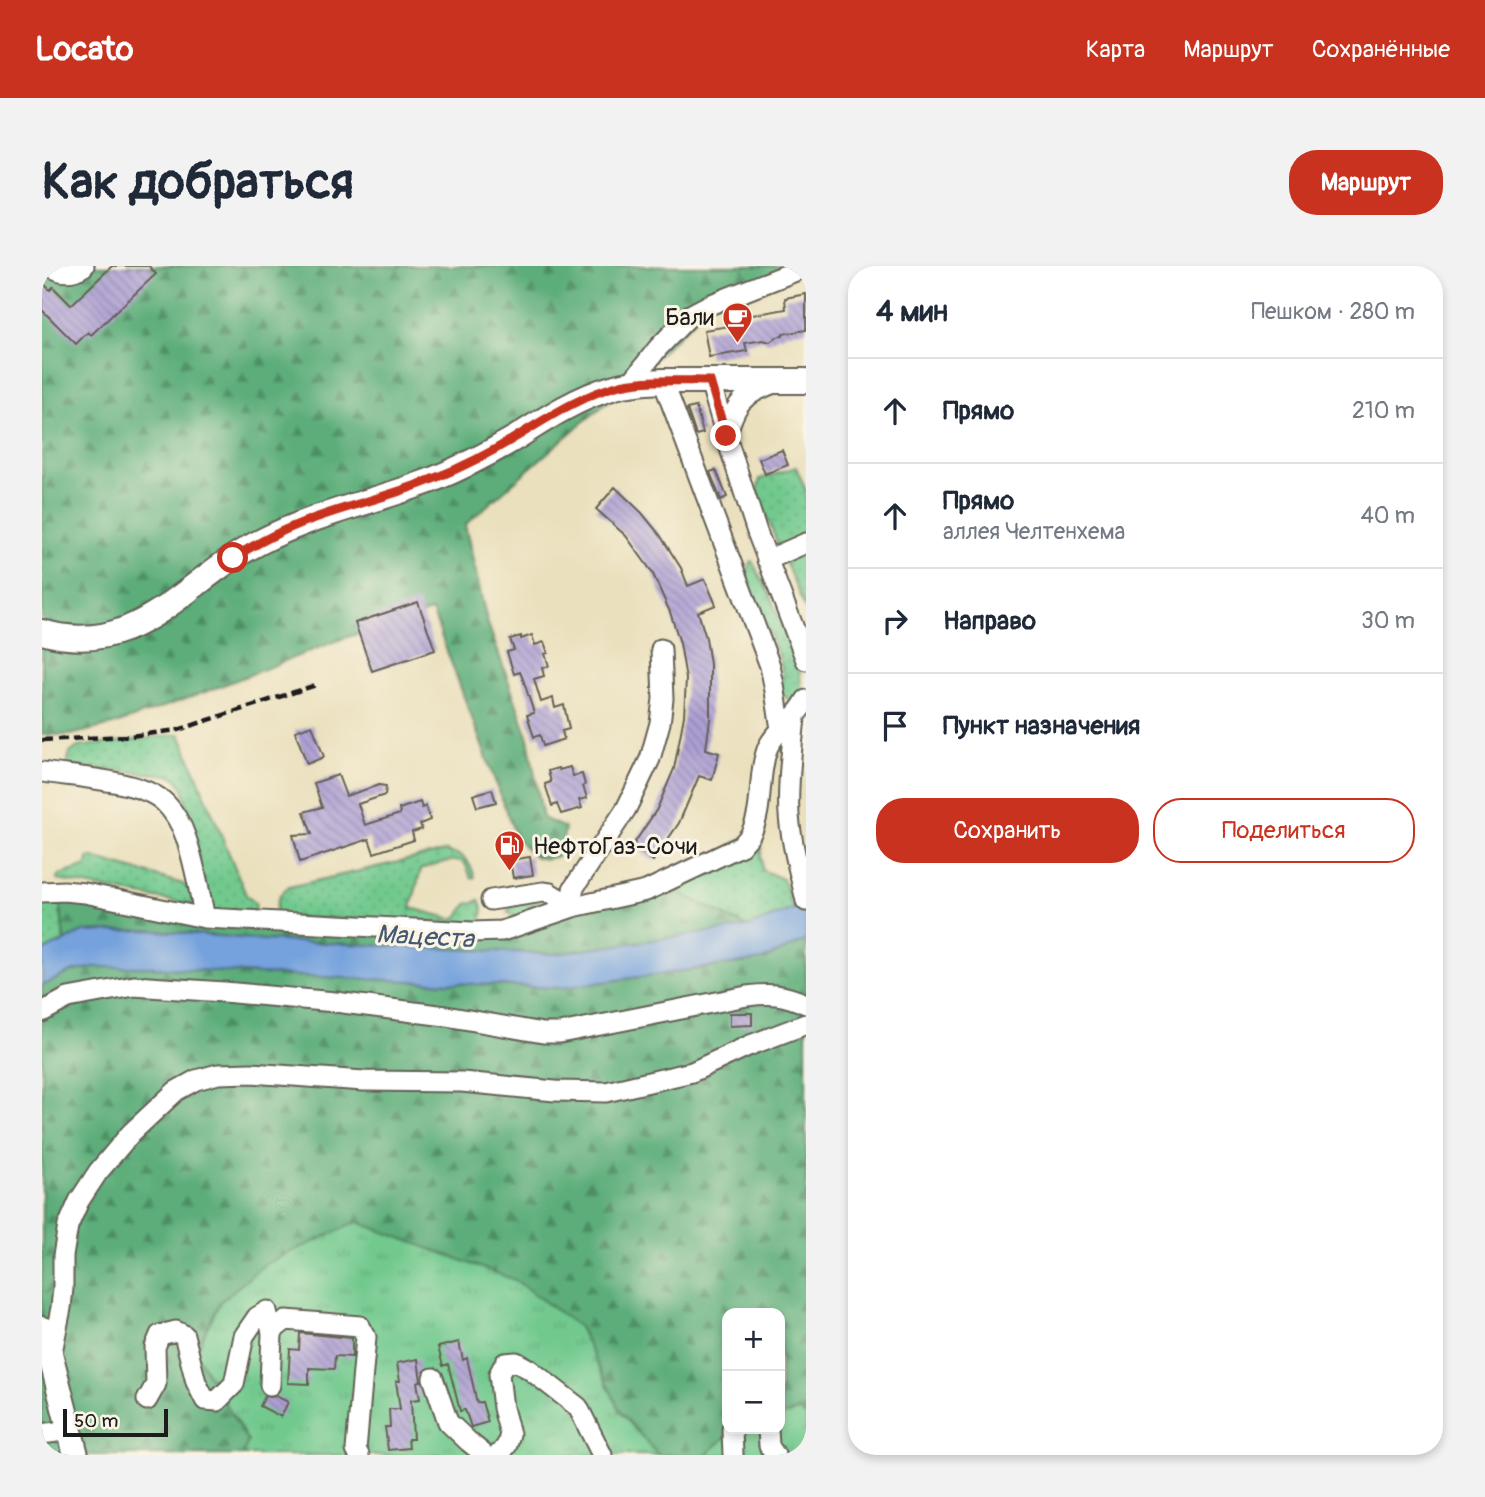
<!DOCTYPE html>
<html lang="ru">
<meta charset="utf-8">
<style>
:root{--surface:#fff;--page:#f2f2f3;--text:#1f2937;--muted:#747a83;--line:#e0e1e3;--accent:#c8321e}
body{margin:0;font-family:Pangolin,sans-serif;background:var(--page);color:var(--text)}
.controls{position:absolute;right:21px;bottom:21px;display:grid;overflow:hidden;border-radius:14px;box-shadow:0 4px 10px #0003}
.controls button{width:63px;height:63px;display:grid;place-items:center;padding:0;border:0;border-bottom:2px solid var(--line);background:var(--surface);color:var(--text);font:35px sans-serif}
.scale{position:absolute;left:21px;bottom:18px;width:105px;box-sizing:border-box;padding-left:7px;border:4px solid #1c1c1c;border-top:0;font-size:19px;line-height:24px;white-space:nowrap;color:#1c1c1c;-webkit-text-stroke:5px #fcf5e5;paint-order:stroke}
.stop{position:absolute;width:21px;height:21px;margin:-16px;border:5px solid #c8321e;border-radius:50%;background:#fff}
.stop.end{background:#c8321e;border-color:#fff;box-shadow:0 2px 7px #0008}
.list{margin:0;padding:0;list-style:none}
h2{display:flex;justify-content:space-between;align-items:center;height:91px;margin:0;padding:0 28px;font-size:30px}
h2 small{font-size:23px;font-weight:400;color:var(--muted)}
.list li{display:grid;grid-template-columns:46px 1fr auto;gap:21px;align-items:center;box-sizing:border-box;height:105px;padding:0 28px;border-top:2px solid var(--line)}
.list b{display:block;font-size:26px;white-space:nowrap}
.list p{margin:0;font-size:23px;white-space:nowrap;color:var(--muted)}
.list em{font-size:23px;font-style:normal;color:var(--muted)}
.actions{display:flex;gap:14px;padding:21px 28px}
.actions a{flex:1;padding:16px 0;border:2px solid var(--accent);border-radius:28px;text-align:center;font-size:24px;color:var(--accent)}
.actions .main{background:var(--accent);color:#fff}
.icon{flex:none;width:38px;height:38px;fill:none;stroke:currentColor;stroke-width:2;stroke-linecap:round;stroke-linejoin:round}
.map{position:relative;flex:none;width:764px;height:1189px;overflow:hidden;border-radius:28px}
header{display:flex;align-items:center;gap:42px;box-sizing:border-box;height:98px;padding:0 35px;background:var(--accent);color:#fff}
header strong{font-size:33px}
nav{display:flex;gap:38px;margin-inline-start:auto;font-size:24px}
.intro{display:flex;align-items:center;justify-content:space-between;box-sizing:border-box;height:168px;padding:0 42px}
h1{margin:0;font-size:49px}
.button{padding:18px 32px;border-radius:28px;background:var(--accent);color:#fff;font-size:24px;font-weight:700}
main{display:flex;gap:42px;padding:0 42px}
aside{flex:1;background:var(--surface);border-radius:28px;box-shadow:0 4px 10px #0003}
.map>svg:first-child{display:block}
</style>
<header>
<strong>Locato</strong>
<nav><a>Карта</a><a>Маршрут</a><a>Сохранённые</a></nav>
</header>
<div class="intro"><h1>Как добраться</h1><a class="button">Маршрут</a></div>
<main>
<div class="map">
<svg width="764" height="1189" viewBox="0 0 764 1189">
<defs>
<pattern id="grass-dots" width="8" height="8" patternUnits="userSpaceOnUse" patternTransform="scale(1.75)"><rect width="8" height="8" fill="#71c98e"/><path d="M2 2h.1M6 6h.1" fill="none" stroke="#61ac7a" stroke-width="1.8" stroke-linecap="round"/></pattern>
<pattern id="forest-firs" width="22" height="20" patternUnits="userSpaceOnUse" patternTransform="scale(1.75)"><rect width="22" height="20" fill="#5cad79"/><path d="M5 1l3.5 6h-7zM16 11l3.5 6h-7z" fill="#4b8c62"/></pattern>
<pattern id="park-tufts" width="24" height="20" patternUnits="userSpaceOnUse" patternTransform="scale(1.75)"><rect width="24" height="20" fill="#71c98e"/><path d="M3 7l-1-3M5 7V3M7 7l1-3M15 17l-1-3M17 17v-4M19 17l1-3" fill="none" stroke="#61ac7a"/></pattern>
<pattern id="building-back-hatch" width="6" height="6" patternUnits="userSpaceOnUse" patternTransform="scale(1.75)"><rect width="6" height="6" fill="#ad9fd4"/><path d="M-1 5l2 2M0 0l6 6M5-1l2 2" fill="none" stroke="#8c81ab"/></pattern>
</defs>
<rect width="100%" height="100%" fill="#fcf5e5"/>
<filter id="ink" filterUnits="userSpaceOnUse"><feTurbulence type="fractalNoise" baseFrequency=".0143" numOctaves="2"/><feDisplacementMap in="SourceGraphic" scale="14" xChannelSelector="R" yChannelSelector="G"/><feConvolveMatrix kernelMatrix="1 2 1 2 8 2 1 2 1" color-interpolation-filters="sRGB"/></filter>
<filter id="wash" filterUnits="userSpaceOnUse"><feTurbulence type="fractalNoise" baseFrequency=".00686" numOctaves="4" result="noise"/><feDisplacementMap in="SourceGraphic" scale="28" xChannelSelector="R" yChannelSelector="G"/><feGaussianBlur stdDeviation="1.57" result="paint"/><feColorMatrix in="noise" values="0 0 0 0 0 0 0 0 0 0 0 0 0 0 0 0 0 1.4 0 .05"/><feComposite in="paint" operator="in"/></filter>
<g filter="url(#wash)">
<rect width="100%" height="100%" fill="#eae0bd"/>
<!-- grass -->
<path fill="url(#grass-dots)" stroke="#467255" stroke-width="2" d="M754 201 764 225V272L738 284 715 226 718 213Z
M764 283V345L742 293Z
M710 295 727 327 751 387 757 403 760 428 753 435 744 432 739 425 741 408 738 393 704 310 708 296Z
M138 468 204 629 214 638 212 646 168 647 141 522 134 512 127 509 24 500 28 487 36 481Z
M709 568 720 570 719 589 720 604 741 613 751 643 705 661 621 618Z
M405 585 406 587C421 586 429 598 433 611L429 612C427 607 425 599 421 596 414 591 388 600 379 603L369 642 411 653 417 650 425 638 438 634 441 645 439 657 233 651C234 639 235 627 247 621Z
M46 592H52L141 618 149 626 152 639 15 614V611L18 609 45 600Z
M0 626 18 632 22 675 0 686Z
M499 635 500 638 497 641 473 651 465 646C471 635 487 637 499 635Z"/>
<!-- forest -->
<path fill="url(#forest-firs)" stroke="#3c644a" stroke-width="2" d="M0 0H764L667 39 588 118 535 161 423 259 445 355 485 467 501 552 523 562 518 589C494 598 489 589 474 571L390 345 302 372 166 425 71 459 28 469H0Z
M621 618 705 661 512 688 221 674 107 664 41 666 22 675 18 632 163 652 430 666Z
M764 674V1151L756 1145 738 1150V1047H685V1163H693L664 1189H616L579 1147 537 1061 315 956 223 998 178 1037 153 1086 206 1176 201 1189H0V720L29 706 52 701H111L217 708 518 722 720 694Z"/>
<!-- park -->
<path fill="url(#park-tufts)" stroke="#467255" stroke-width="2" d="M315 956 473 1014 537 1061 579 1147 616 1189H201L206 1175 153 1086 178 1036 223 998Z
M757 1145 764 1151V1189H664L693 1163H738V1150Z"/>
<!-- water -->
<path fill="#74a2dd" stroke="#485f7c" stroke-width="2" d="M764 638V674L720 694 518 722 217 708 111 701H52L29 706 0 720V686L41 666 107 664 221 674 512 688 705 661Z"/>
<g id="blocks">
<!-- building -->
<path fill="url(#building-back-hatch)" d="M70 0H107L114 8 49 69 46 66 34 78 0 44V16L8 24 11 21 29 39Z
M764 28V64L741 68V70L735 71 728 76 721 74 703 77 705 85 667 91 662 64 700 58 699 51 744 43 743 32Z
M654 141 661 167 654 169 645 143Z
M740 184 746 199 723 208 717 193Z
M674 204 685 231 679 234 668 206Z
M573 221 600 247 618 269 639 302 646 320 663 313 674 339 656 346 664 372 668 398V453L664 483 677 487 670 514 657 510 637 557 611 595 591 579 615 543 632 503 642 450 644 413 638 377 628 346 610 306 584 270 554 243Z
M376 336 393 384 330 405 313 357Z
M490 369 493 379 502 376 506 387 503 388 507 400 500 402 502 410 492 413 499 436 511 432 513 442 522 439 527 463 520 465 522 473 501 480 498 469 492 471 485 449 492 447 482 416 478 406 472 408 465 386 472 384 468 373 479 370V373Z
M270 459 282 491 265 498 253 465Z
M528 501 531 510 540 508 543 519 541 520 545 532 537 534 540 542 519 548 515 538 510 540 503 518 509 516 506 505 516 502 517 504Z
M296 509 304 530 337 519 344 520 343 529 316 538 323 559 358 548 357 543 378 536 380 542 384 540 388 554 378 558 380 563 370 566 372 574 332 587 327 573 258 596 251 569 270 568 262 546 280 541 272 517Z
M450 523 454 536 435 541 431 529Z
M488 591 491 609 471 612 468 594Z
M688 747H710V759L688 760Z
M258 1067 310 1072V1091L293 1090 292 1103 267 1102V1118L246 1117 248 1083 257 1084Z
M417 1076 421 1094 425 1092 435 1137 440 1136 446 1156 429 1161 423 1144 418 1145 406 1098 401 1100 396 1081Z
M376 1093 379 1115 375 1116 378 1133 369 1134 371 1173H366L367 1182 346 1184 343 1161H348L347 1143H358L354 1115H358L355 1097Z
M223 1130 228 1131 234 1130 246 1136 239 1151 218 1140Z"/>
</g>
</g>
<g filter="url(#ink)">
<use href="#blocks" fill-opacity="0" stroke="#646154" stroke-width="2"/>
<g fill="none" stroke-linecap="round" stroke-linejoin="round">
<defs>
<path id="minor" d="M8 0C20 8 30 8 42 0
M621 115 728 400 732 419 739 463
M668 115 684 170 715 266 764 394
M588 118 616 82 648 49 667 39 764 1
M684 170C694 136 699 130 732 117
M725 294 764 277
M753 451C750 483 745 517 747 549 749 578 758 607 764 635
M0 506C32 511 97 514 121 535 131 544 140 559 144 572 153 598 157 625 163 652
M0 626 22 625 43 627 163 652 430 666 460 665 531 641 604 625 699 580C702 576 707 572 709 567 722 542 715 508 726 481 735 462 755 453 764 434
M449 634 501 626 508 627 531 641
M531 641V623L584 543 608 493 618 457 621 433 619 383
M0 746 26 732 92 720 182 726 293 736 404 750 501 767H518L705 730C729 727 741 728 764 738
M9 1091 19 1042 21 1022V990L26 960 37 935 56 906 89 867 134 825 154 814 176 808 209 807 322 815 420 816 513 825 564 826 650 806 706 780 764 758
M391 1112 406 1156 427 1176 443 1189
M228 1119 230 1067 235 1061 244 1054 318 1060 324 1071 314 1184 317 1189
M105 1134 114 1118 113 1081 118 1069 134 1065 142 1069 154 1116 163 1134 175 1135 192 1118 202 1070 215 1051 225 1045 230 1067
M690 1163 691 1189
M726 1163 727 1180 733 1189
M0 1168 28 1164
M455 1189 459 1187 465 1179 468 1168 461 1142 457 1108 463 1097 474 1096 487 1103 536 1141 560 1189"/>
<path id="major" d="M0 366C96 394 141 315 216 277 271 248 332 236 390 214 419 202 448 187 475 171 506 151 537 131 573 121 589 116 605 116 621 115H764
M0 1063 9 1091 34 1189"/>
</defs>
<!-- minor casing -->
<use href="#minor" stroke="#646154" stroke-width="23"/>
<!-- major casing -->
<use href="#major" stroke="#646154" stroke-width="28"/>
<!-- minor -->
<use href="#minor" stroke="#fff" stroke-width="19"/>
<!-- major -->
<use href="#major" stroke="#fff" stroke-width="24"/>
<!-- rail -->
<path stroke="#1c1c1c" stroke-width="4.5" stroke-dasharray="10 5" stroke-linecap="butt" d="M0 474 88 470 136 464 274 419"/>
</g>
</g>
<g fill="none" stroke-linecap="round" stroke-linejoin="round" filter="url(#ink)">
<!-- route -->
<path stroke="#c8321e" stroke-width="9" d="M191 292C212 279 234 267 257 258 301 240 349 231 393 212 421 201 448 187 474 171 507 151 540 129 578 119 607 113 638 115 668 115L684 170"/>
</g>
<!-- icons -->
<defs>
<symbol id="cafe-pin" viewBox="-11 -11 22 30"><path d="M0 17L-7.5 6A9.5 9.5 0 1 1 7.5 6Z" fill="#c8321e" stroke="#fcf5e5"/><path d="M-5.5-4.5H6V0H3Q3 3.5 0 3.5H-2.5Q-5.5 3.5-5.5 0ZM3-3.2v2h1.7v-2ZM-6 4.5H4V6H-6Z" fill="#fff"/></symbol>
<symbol id="fuel-pin" viewBox="-11 -11 22 30"><path d="M0 17L-7.5 6A9.5 9.5 0 1 1 7.5 6Z" fill="#c8321e" stroke="#fcf5e5"/><path d="M-5.5-6h7V0h2V4h1.3V-2.5L3-4.5l.8-.8L6-3V5H2.5V1h-1V6h-7ZM-4.2-4.7v3.2H.2V-4.7Z" fill="#fff"/></symbol>
</defs>
<g fill-rule="evenodd">
<use href="#cafe-pin" x="678" y="34" width="35" height="47"/>
<use href="#fuel-pin" x="450" y="562" width="35" height="47"/>
</g>
<g text-anchor="middle" dominant-baseline="central" stroke-width="6" stroke-linejoin="round" paint-order="stroke">
<!-- poi labels -->
<g font-size="24" fill="#1c1c1c" stroke="#fcf5e5" text-anchor="end">
<text x="672" y="51">Бали</text>
<text x="491" y="580" text-anchor="start">НефтоГаз-Сочи</text>
</g>
<!-- water labels -->
<g font-size="26" font-style="italic" fill="#445873" stroke="#fcf5e5">
<text transform="translate(383 671) rotate(3)">Мацеста</text>
</g>
</g>
</svg>
<div class="controls">
<button>+</button>
<button>−</button>
</div>
<div class="scale">50 m</div>
<div class="stop" style="left:191px;top:292px"></div>
<div class="stop end" style="left:684px;top:170px"></div>
</div>
<aside>
<h2>4 мин<small>Пешком · 280 m</small></h2>
<ul class="list">
<li><svg class="icon" aria-label="ahead" viewBox="0 0 24 24"><path d="M12 20V5M6 11l6-6 6 6"/></svg><div><b>Прямо</b></div><em>210 m</em></li>
<li><svg class="icon" aria-label="ahead" viewBox="0 0 24 24"><path d="M12 20V5M6 11l6-6 6 6"/></svg><div><b>Прямо</b><p>аллея Челтенхема</p></div><em>40 m</em></li>
<li><svg class="icon" aria-label="right" viewBox="0 0 24 24"><path d="M7 20v-9h11M14 6l5 5-5 5"/></svg><div><b>Направо</b></div><em>30 m</em></li>
<li><svg class="icon" aria-label="arrive" viewBox="0 0 24 24"><path d="M6 21V4h12l-3 4 3 4H6"/></svg><div><b>Пункт назначения</b></div></li>
</ul>
<div class="actions"><a class="main">Сохранить</a><a>Поделиться</a></div>
</aside>
</main>
